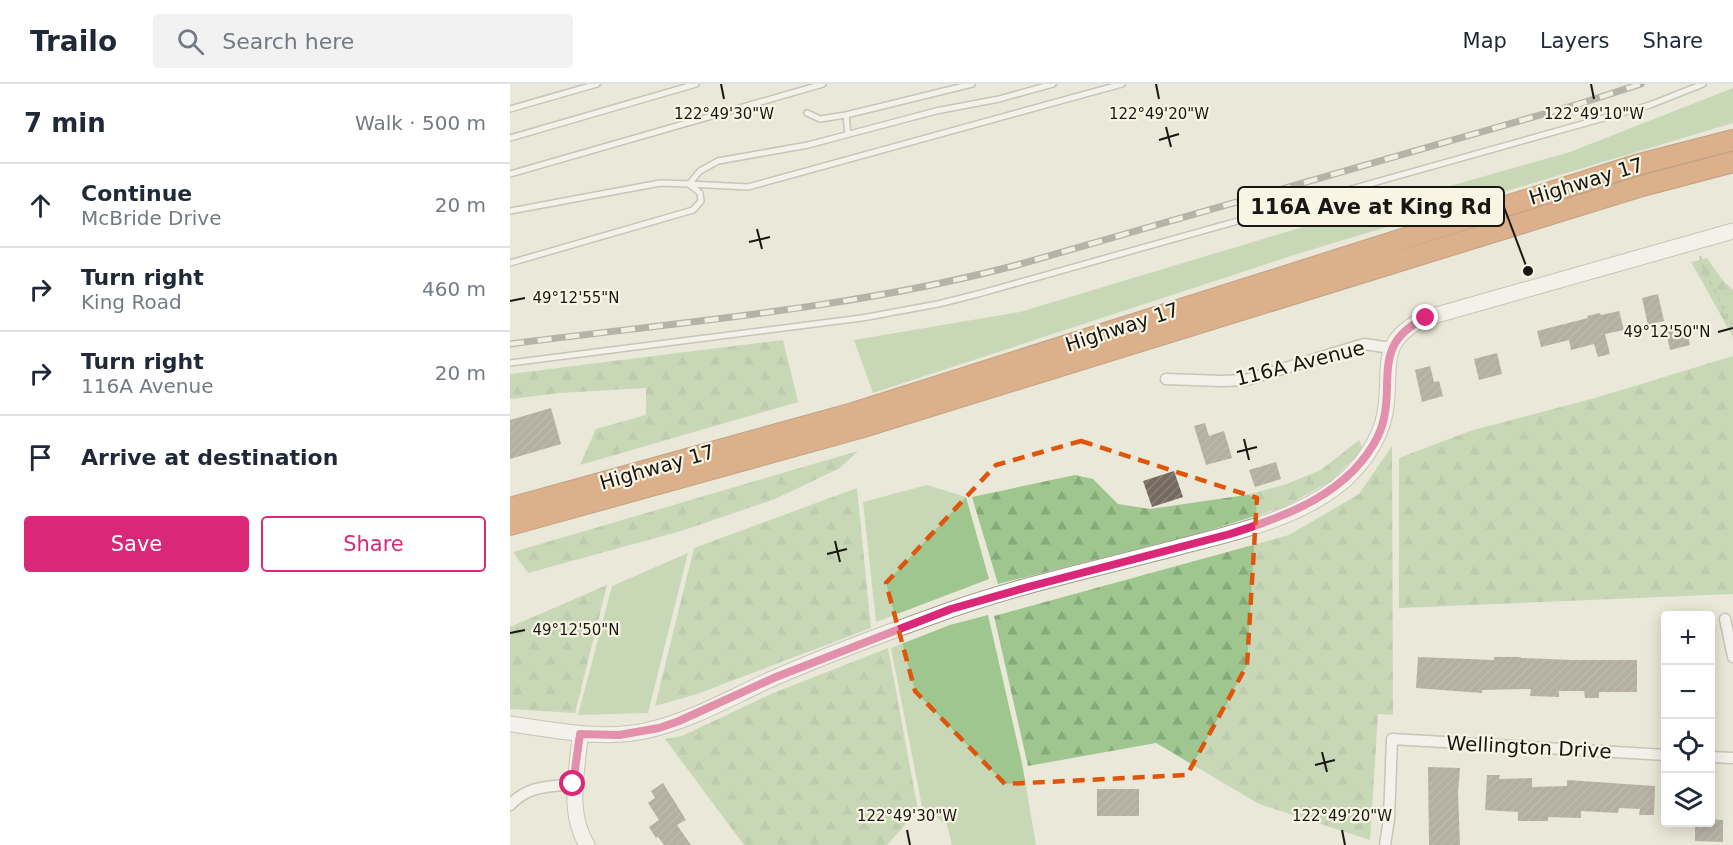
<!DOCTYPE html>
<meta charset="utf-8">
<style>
:root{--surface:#fff;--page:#f2f2f3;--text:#1f2937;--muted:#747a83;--line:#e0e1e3;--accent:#db2777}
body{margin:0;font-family:"DejaVu Sans",sans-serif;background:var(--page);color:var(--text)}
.controls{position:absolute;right:18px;bottom:18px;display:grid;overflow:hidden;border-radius:6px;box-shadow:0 3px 15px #0003}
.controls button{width:54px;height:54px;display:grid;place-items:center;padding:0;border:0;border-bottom:2px solid var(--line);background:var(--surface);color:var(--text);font:30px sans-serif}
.stop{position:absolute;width:18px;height:18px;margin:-14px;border:4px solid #db2777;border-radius:50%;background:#fff}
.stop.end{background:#db2777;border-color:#fff;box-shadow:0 2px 6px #0008}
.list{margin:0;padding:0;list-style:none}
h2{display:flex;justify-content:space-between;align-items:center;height:78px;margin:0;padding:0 24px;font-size:26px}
h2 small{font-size:20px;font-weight:400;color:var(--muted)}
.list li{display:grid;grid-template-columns:39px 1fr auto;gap:18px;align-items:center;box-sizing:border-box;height:84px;padding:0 24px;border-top:2px solid var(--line)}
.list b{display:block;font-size:22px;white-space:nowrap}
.list p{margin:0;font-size:20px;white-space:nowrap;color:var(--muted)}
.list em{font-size:20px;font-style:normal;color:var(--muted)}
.actions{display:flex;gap:12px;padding:18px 24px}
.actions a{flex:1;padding:14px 0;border:2px solid var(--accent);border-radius:6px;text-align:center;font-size:21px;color:var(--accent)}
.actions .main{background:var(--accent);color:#fff}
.icon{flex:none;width:33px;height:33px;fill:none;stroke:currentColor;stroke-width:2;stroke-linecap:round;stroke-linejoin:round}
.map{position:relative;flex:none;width:1223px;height:761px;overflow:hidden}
header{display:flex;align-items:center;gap:36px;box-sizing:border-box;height:84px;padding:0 30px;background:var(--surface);border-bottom:2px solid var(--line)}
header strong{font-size:28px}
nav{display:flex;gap:33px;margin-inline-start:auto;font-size:21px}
.search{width:420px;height:54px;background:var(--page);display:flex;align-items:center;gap:15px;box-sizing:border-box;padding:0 21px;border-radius:6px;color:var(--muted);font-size:22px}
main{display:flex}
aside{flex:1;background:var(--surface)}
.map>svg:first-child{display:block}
</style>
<header>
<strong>Trailo</strong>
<div class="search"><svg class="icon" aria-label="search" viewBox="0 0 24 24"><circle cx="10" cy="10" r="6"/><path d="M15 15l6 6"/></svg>Search here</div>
<nav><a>Map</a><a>Layers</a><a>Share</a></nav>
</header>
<main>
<aside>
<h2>7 min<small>Walk · 500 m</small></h2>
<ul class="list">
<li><svg class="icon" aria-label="ahead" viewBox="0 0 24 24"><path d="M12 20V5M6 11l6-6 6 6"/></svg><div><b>Continue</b><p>McBride Drive</p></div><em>20 m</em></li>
<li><svg class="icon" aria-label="right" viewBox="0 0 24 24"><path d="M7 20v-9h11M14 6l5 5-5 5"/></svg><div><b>Turn right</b><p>King Road</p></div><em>460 m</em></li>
<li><svg class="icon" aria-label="right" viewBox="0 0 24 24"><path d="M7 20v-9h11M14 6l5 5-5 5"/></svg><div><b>Turn right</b><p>116A Avenue</p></div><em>20 m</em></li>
<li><svg class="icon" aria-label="arrive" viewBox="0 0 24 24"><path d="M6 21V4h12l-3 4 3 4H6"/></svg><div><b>Arrive at destination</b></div></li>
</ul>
<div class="actions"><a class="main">Save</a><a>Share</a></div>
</aside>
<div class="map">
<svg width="1223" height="761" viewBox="0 0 1223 761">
<defs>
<pattern id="forest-firs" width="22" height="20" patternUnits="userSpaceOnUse" patternTransform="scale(1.5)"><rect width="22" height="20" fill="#9fc68f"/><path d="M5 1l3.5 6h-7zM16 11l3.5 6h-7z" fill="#88a97a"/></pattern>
<pattern id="building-hatch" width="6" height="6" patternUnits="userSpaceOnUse" patternTransform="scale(1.5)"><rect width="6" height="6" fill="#756a5f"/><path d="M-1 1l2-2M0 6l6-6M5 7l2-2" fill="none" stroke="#8a827a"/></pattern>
</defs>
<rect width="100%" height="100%" fill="#eae8d8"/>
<!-- grass -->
<path fill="#9fc68f" d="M1223 4V39L787 170 363 309 344 256 510 228 776 148 1060 68Z
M417 401 456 413 479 495 366 538 353 418Z
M178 469 138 629 68 631 102 502Z
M478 531 512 679 526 761H442L437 741 412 722 381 564 440 541Z"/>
<!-- forest -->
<path fill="url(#forest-firs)" d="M1197 174 1210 193 1223 206V253L1181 178Z
M273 256 288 318 70 381 86 345 136 331V304L49 309 0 315V290Z
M1223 272V510L889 524V374L960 347 1085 314Z
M849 356 853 365 821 397 774 423 687 450 488 500 462 413 565 391 583 395 608 420 640 425 736 411 774 401 811 386Z
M882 362 883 631 868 630 860 756 749 720 646 659 518 682 484 532 779 451 849 410Z
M348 367 330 384 265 415 171 447 18 489 3 468Z
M347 404 361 544 187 610 145 622 184 464Z
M97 501 65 629 0 625V543Z
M378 564 408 726 377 761H234L155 655 172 652 261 610Z"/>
<!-- building -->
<path fill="url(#building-hatch)" d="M1148 210 1154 237 1138 241 1132 214Z
M1109 227 1114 246 1095 250 1100 270 1088 273 1084 260 1061 266 1059 256 1031 263 1027 247 1078 234 1077 232 1090 229 1091 231Z
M1175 239 1180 261 1160 266 1155 244Z
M987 269 992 290 969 296 964 275Z
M920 282 924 298 929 297 933 312 912 318 905 286Z
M41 324 51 360 0 375V336Z
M695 339 699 352 714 347 722 374 696 381 684 342Z
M766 378 771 395 745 403 739 386Z
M664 387 673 413 642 423 633 397Z
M908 573 984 576V573H1011V574L1062 576H1127V608H1089V614H1075L1074 607H1049V613L1020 612 1021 605 972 606V609L906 604Z
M918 683 950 684 948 709 950 761H919Z
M977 691H990L989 695 1022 694V703L1057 702V696L1145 702 1144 731H1129L1130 725 1109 724 1108 729 1071 727V734L1038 733V737H1008V728L975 726Z
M153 699 176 736 167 741 181 761H154L148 753 146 754 139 743 149 736 138 719 145 714 141 707Z
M587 705H629V732H587Z
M1200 735 1213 736V758L1185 757V738H1200Z"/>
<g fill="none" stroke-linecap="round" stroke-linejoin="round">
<defs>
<path id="lane" d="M543 0 489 15 426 27 298 61 208 77 190 87 179 100 238 103 612 0
M0 25 87 0
M297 29 310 35 336 31 462 0
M336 31 338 50
M0 54 186 0
M0 90 313 0
M0 127 150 99 179 100 190 109 191 117 183 126 0 179
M0 279 352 234 428 220 468 210 1140 21 1193 0"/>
<path id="street" d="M656 295 712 297 736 296 854 260 881 264
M1215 535 1223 573
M1200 673 1223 674
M0 721C19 701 38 703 63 700
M875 761 879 735 882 655 1156 671"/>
<path id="secondary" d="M0 640C46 646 94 657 139 646 183 636 223 612 264 594 321 569 381 547 440 526 514 500 593 483 669 463 722 449 780 437 825 404 848 387 870 358 875 329 883 285 865 257 916 234L1223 147
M70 650C68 688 56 726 77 761"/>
<path id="highway" d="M0 424 343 329 1126 81 1223 56
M0 441 350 344 1132 102 1223 78"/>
</defs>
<!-- lane casing -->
<use href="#lane" stroke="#9d9b8c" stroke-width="8"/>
<!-- street casing -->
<use href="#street" stroke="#9d9b8c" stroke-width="13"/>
<!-- secondary casing -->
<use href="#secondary" stroke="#9d9b8c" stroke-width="17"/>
<!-- highway casing -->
<use href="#highway" stroke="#8c5022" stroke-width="22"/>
<!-- path -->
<path stroke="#9b9a8e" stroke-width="2" stroke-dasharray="4.5 4.5" stroke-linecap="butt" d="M1190 172 1194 186 1223 243"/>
<!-- lane -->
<use href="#lane" stroke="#fff" stroke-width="5"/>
<!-- street -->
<use href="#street" stroke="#fff" stroke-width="10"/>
<!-- secondary -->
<use href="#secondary" stroke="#fff" stroke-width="15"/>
<!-- highway -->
<use href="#highway" stroke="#cb6e2a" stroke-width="20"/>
<defs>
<path id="rail" d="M0 260C169 238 341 225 507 181L1072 19 1131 0"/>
</defs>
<!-- rail casing -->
<use href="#rail" stroke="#75736a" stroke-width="7"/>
<!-- rail -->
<use href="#rail" stroke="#f8f5e5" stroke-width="4.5" stroke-dasharray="14" stroke-linecap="butt"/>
</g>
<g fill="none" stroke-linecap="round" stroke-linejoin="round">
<!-- route -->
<path stroke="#db2777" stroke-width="8" d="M63 700 70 650 109 651 149 644 169 637 266 593 441 525 518 503 720 450C777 432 840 409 868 352 890 305 856 261 916 234"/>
</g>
<!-- marked area -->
<path d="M0 0H1223V761H0ZM571 357 747 414 737 581 677 691 495 700 405 607 376 499 486 381Z" fill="#eae8d8" fill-opacity=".55" fill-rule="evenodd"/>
<path fill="none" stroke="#de560c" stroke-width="4.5" stroke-dasharray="12 8" stroke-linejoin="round" d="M571 357 747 414 737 581 677 691 495 700 405 607 376 499 486 381Z"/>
<!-- ticks -->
<path fill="none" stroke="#181712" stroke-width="2" d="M211 0 214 15M646 0 649 15M1081 0 1084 15M656 43 661 63M649 56 669 50M247 145 252 165M239 158 260 153M0 217 15 214M1208 248 1223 244M734 355 739 376M727 368 747 363M325 457 330 478M317 470 337 465M0 549 15 546M812 668 817 688M805 681 825 676M397 746 400 761M832 746 835 761"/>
<g text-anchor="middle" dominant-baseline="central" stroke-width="4.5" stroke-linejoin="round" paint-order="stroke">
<!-- street labels -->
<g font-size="20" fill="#181712" stroke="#f8f5e5">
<text transform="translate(1076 97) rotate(-17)">Highway 17</text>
<text transform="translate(612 243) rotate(-18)">Highway 17</text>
<text transform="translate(790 279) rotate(-14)">116A Avenue</text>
<text transform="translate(147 383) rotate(-16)">Highway 17</text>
<text transform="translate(1019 663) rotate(3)">Wellington Drive</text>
</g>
</g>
<g font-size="15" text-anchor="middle" fill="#181712" stroke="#f8f5e5" stroke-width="4.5" stroke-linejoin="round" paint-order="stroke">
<text x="214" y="35">122°49'30"W</text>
<text x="649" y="35">122°49'20"W</text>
<text x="1084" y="35">122°49'10"W</text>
<text x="66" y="219">49°12'55"N</text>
<text x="1157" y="253">49°12'50"N</text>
<text x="66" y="551">49°12'50"N</text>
<text x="397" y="737">122°49'30"W</text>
<text x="832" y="737">122°49'20"W</text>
</g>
<!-- callouts -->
<path fill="none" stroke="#181712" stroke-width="2" d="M1018 187L994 123"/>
<circle fill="#181712" stroke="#f8f5e5" stroke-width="2" cx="1018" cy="187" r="6"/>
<rect fill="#f8f5e5" stroke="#181712" stroke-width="2" x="728" y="103" width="266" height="39" rx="6"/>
<g font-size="21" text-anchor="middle" font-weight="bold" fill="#181712">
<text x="861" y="130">116A Ave at King Rd</text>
</g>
</svg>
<div class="controls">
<button>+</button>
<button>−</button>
<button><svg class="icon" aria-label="locate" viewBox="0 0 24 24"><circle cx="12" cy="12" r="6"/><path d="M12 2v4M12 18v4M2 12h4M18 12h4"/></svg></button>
<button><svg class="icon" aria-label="layers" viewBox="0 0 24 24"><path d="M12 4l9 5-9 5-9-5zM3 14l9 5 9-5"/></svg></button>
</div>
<div class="stop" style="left:63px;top:700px"></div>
<div class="stop end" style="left:916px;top:234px"></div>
</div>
</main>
